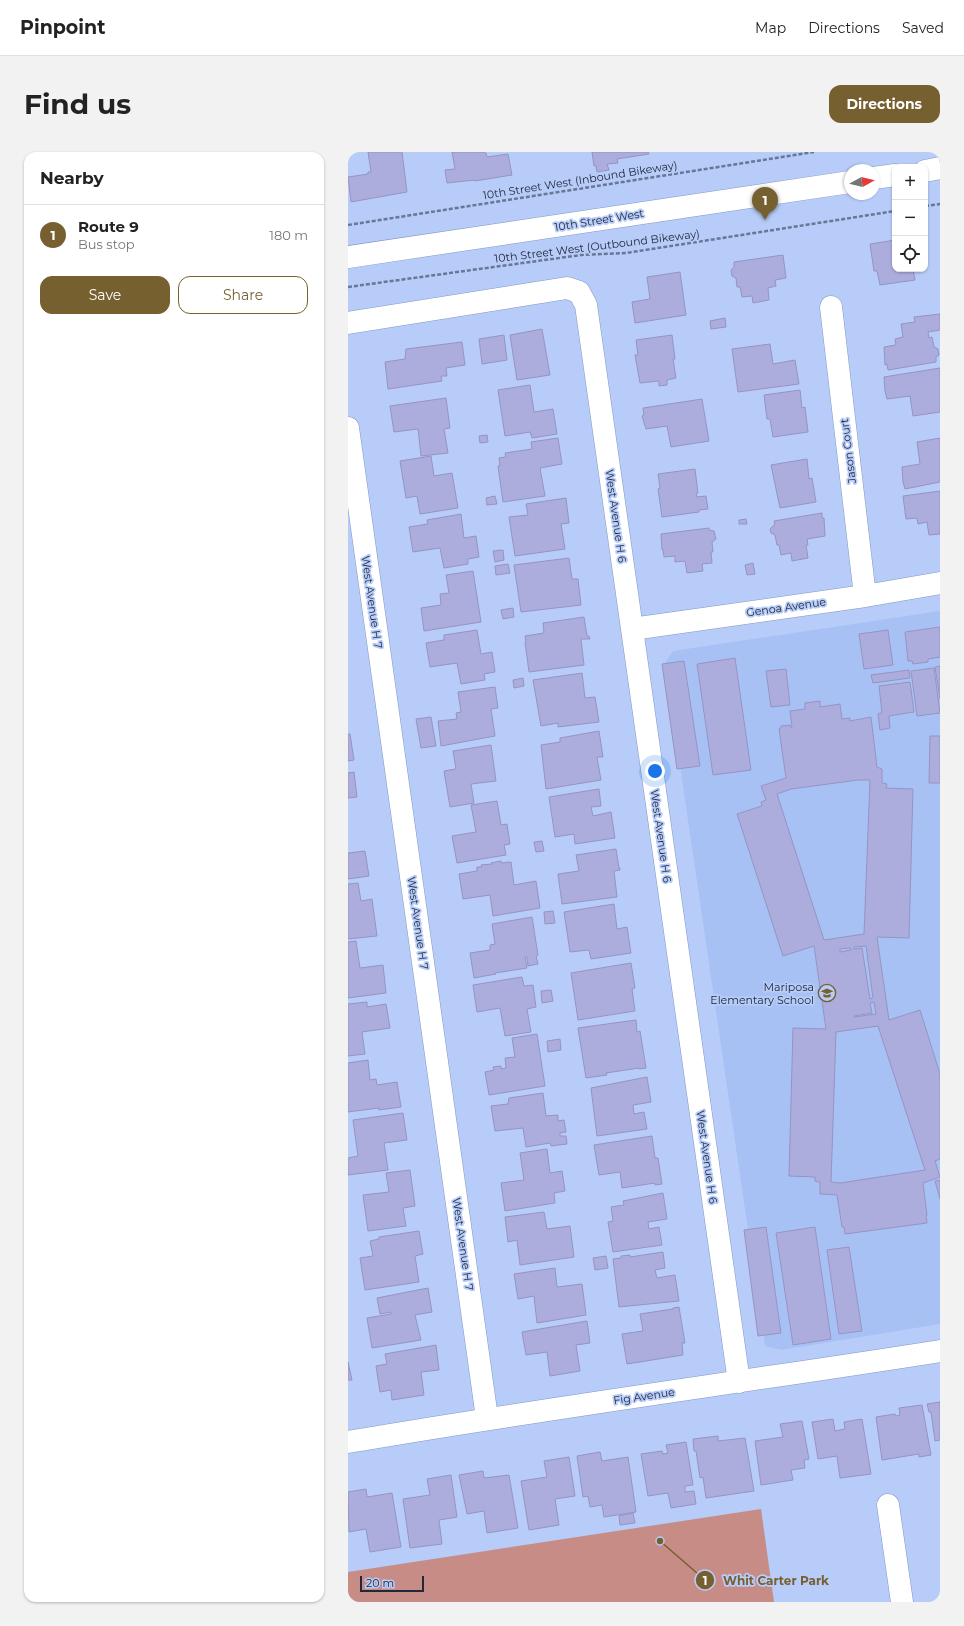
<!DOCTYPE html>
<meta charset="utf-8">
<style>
:root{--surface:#fff;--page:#f2f2f2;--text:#222;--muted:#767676;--line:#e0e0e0;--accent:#766030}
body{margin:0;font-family:Montserrat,sans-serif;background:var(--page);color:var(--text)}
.controls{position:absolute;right:12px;top:12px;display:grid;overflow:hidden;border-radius:8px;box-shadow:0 1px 3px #0004}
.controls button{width:36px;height:36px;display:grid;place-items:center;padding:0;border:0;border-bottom:1px solid var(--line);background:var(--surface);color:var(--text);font:20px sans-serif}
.compass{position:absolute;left:496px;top:12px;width:36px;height:36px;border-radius:50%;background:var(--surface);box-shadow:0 1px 3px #0004;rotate:82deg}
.scale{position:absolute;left:12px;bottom:10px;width:64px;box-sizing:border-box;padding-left:4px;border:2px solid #202839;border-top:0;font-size:11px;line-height:14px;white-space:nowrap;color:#202839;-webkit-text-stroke:3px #b7ccf9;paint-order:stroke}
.you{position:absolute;left:307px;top:619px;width:14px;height:14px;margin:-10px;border:3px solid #fff;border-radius:50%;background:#1a73e8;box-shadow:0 0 0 6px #1a73e833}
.badge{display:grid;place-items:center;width:26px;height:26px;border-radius:50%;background:var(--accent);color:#fff;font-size:13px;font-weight:700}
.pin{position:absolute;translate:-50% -33px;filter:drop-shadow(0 1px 2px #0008)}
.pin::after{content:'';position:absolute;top:21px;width:14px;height:12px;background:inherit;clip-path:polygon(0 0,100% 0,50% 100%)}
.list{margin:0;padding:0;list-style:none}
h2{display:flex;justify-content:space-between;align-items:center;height:52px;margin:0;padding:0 16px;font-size:17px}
h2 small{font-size:13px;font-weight:400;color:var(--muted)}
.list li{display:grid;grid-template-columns:26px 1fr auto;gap:12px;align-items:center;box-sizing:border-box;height:60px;padding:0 16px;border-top:1px solid var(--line)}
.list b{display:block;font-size:15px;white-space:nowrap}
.list p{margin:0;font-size:13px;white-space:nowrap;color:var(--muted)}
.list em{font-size:13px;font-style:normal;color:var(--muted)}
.actions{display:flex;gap:8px;padding:12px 16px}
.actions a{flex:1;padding:9px 0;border:1px solid var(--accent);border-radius:12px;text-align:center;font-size:14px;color:var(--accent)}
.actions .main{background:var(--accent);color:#fff}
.icon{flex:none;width:22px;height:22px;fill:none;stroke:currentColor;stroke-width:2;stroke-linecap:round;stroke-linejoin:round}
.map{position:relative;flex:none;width:592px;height:1450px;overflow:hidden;border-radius:12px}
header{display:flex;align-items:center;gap:24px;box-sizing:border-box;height:56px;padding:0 20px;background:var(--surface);border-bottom:1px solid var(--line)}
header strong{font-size:19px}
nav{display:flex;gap:22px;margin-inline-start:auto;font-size:14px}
.intro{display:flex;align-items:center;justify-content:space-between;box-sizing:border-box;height:96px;padding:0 24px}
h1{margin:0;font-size:28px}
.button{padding:10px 18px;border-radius:12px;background:var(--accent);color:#fff;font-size:14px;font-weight:700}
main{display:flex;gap:24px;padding:0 24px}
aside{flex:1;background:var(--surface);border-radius:12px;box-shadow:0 1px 3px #0004}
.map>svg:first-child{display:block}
</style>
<header>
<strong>Pinpoint</strong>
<nav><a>Map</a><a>Directions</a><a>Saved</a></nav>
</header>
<div class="intro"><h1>Find us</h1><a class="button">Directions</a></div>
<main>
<aside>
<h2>Nearby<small></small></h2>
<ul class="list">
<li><span class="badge">1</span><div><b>Route 9</b><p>Bus stop</p></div><em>180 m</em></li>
</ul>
<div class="actions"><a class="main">Save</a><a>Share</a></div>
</aside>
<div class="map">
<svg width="592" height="1450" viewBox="0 0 592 1450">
<rect width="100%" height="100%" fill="#b7ccf9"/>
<!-- built -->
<path fill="#a8c1f4" d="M592 459V1172L433 1198 417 1194 317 511 325 499Z"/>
<!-- green -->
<path fill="#c88c87" d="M413 1357 426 1450H0V1420Z"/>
<!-- building -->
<path fill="#adaddd" stroke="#9594c3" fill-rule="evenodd" d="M20 0H54L59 40 3 50 0 25 20 22V20H23Z
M104 0H136L138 1 139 5 160 2 164 23 127 29V28L99 31 97 18 107 17Z
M244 0H300L301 2 269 7 270 11 259 12 261 18 249 20 248 14H246Z
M547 88V117H565L567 128 532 133 529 119H526L522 92Z
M435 103 438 126 427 128 428 134 420 136 421 148 405 151 404 144 394 145 392 135H389L388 126 384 124 383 118 386 115V110Z
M332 120 338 163 287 171 284 150 302 147 299 125Z
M592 162V178L580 180 581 186 584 185 586 195 590 197 591 203 588 205V210L540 218 539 212 537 213 536 195 548 193 547 187 555 185 553 172 567 170 566 165Z
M377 166 378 175 363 177 362 169Z
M194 177 202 223 169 228 162 183Z
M156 183 159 208 134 212 131 187Z
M324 183 327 207H325L328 226 319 228V233L311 234V229L292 231 287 203H290L288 188Z
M114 190 117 213 98 216 99 224H93L94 229 40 237 37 210 57 207 58 197Z
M422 192 425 212 447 208 451 232 390 240 384 197Z
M592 216V260L565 264 562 244 539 247 537 239 536 225Z
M182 233 186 260 205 257 209 282 184 286 182 280 157 284 150 238Z
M452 238 454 256 457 255 460 280 425 285 422 267H419L416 243Z
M98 246 102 276 96 277 100 301 73 304 70 277 46 280 42 254Z
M354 247 361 289 323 295 319 274 298 277 294 264 296 263 295 256Z
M139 283 140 290 132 291 131 284Z
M210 286 214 312 192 316 197 344 155 350 150 314H152L151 306 158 305 157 301 184 297 183 290Z
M592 286V330L557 337 555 330 554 315 572 312 569 290Z
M83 304 86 324 104 321 110 356 72 362 69 344 58 346 52 309Z
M459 307 461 327 464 326 468 350 432 356 423 313Z
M347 317 350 341H348L349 345 358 344 360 357 351 358V360L314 365 310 337 312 336 310 322Z
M592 339V382L581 383 579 370 570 372 569 366 558 367 555 344Z
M147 344 149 352 139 353 138 346Z
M218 346 221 371 213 372 217 397 167 404 161 365 180 363 178 352Z
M474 361V366H476L477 384 459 387 460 393H458L460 406 444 409 443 401 433 403 431 393H429L427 383 423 381 422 377 427 372 426 369Z
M113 362 116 386 128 384 131 405 120 407V412L96 416 92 396 65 400 61 375 80 372 79 368Z
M398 367 399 372H391V368Z
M361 376V378L366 379 368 387 364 390 365 400H363L364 411 354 412 355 419 339 421 337 409 327 410V404L316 405 315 398H314L313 382Z
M155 398 156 408 147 410 145 399Z
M221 406 224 427H230L233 453 173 460 166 413Z
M405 411 407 422 399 423 397 413Z
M160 412 162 421 148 423 147 414Z
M125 419 133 470 76 479 73 456 93 453 92 442 101 441 98 423Z
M165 456 166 465 155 467 153 458Z
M236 465 239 484H241L242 487H233L236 513 181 520 177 490H178L177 484 196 481 195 471Z
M592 475V505L580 507V510L565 512 564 509H560L557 480Z
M129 478 133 502 144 500 147 520 136 522 137 528 113 532 109 511 82 515 78 491 96 488V483Z
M540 478 545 513 516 517 511 482Z
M387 506 403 618 365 623 349 512Z
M336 509 352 614 329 617 314 512Z
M592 514V547L587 515Z
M586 516 592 561 569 564 563 519Z
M438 517 442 553 423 555 418 519Z
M561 518 562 526 525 531 523 523Z
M234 521 237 546 247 545 251 570 210 575V571L193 574 185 528Z
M175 526 176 534 166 536 165 528Z
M562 530 566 560 541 564 542 576 532 578 530 562 534 561 531 534Z
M147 535 150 556 143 557 147 584 93 594 90 569 109 567 108 561 113 560 110 540Z
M472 549V555L492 552 494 567 502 566V569L523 565 529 615 534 617V631L539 632 538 636 565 637 561 786 529 785 541 868 572 858 592 922V1007L587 1009 592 1025 575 1031 579 1063H578L579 1071 497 1082 496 1075H494L489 1043 472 1042V1030L467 1029V1025L441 1024 445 876 478 877 466 794 435 804 389 662 414 654 413 650 418 648 413 634 438 626 431 577 433 576V574L442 573V575H444L442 559 457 557V551ZM510 628H522L516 782 476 788 429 642 443 637ZM518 794 525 846 522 847 514 796 506 797V795ZM502 796 503 798 492 800V797ZM526 850 528 862 506 865V864L524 861 522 851ZM530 874 577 1018 492 1031 483 1030 488 880Z
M83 565 88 594 73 596 68 567Z
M251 579 255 605H249L253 628 198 637 193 593 212 590V586Z
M0 582H2L6 608 0 609Z
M582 584H592V631H581Z
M143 593 148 629 123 632 126 651 102 655 96 619 108 617 105 599Z
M6 620 9 645 0 646V621Z
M251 637 253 654 243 655 245 664 263 660 267 686 227 692 226 682 207 685 201 645Z
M149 649 153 673 159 672 162 692 156 693 158 703 109 711 104 684 128 680 123 653Z
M194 689 196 699 188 700 186 690Z
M268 697 271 716H272V718L266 719 269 745 214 752 210 722 231 719 228 703Z
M17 699 21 724 0 727V701Z
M153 709V711L163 710 166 733 188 729 192 756 145 764 142 743 115 747 111 722 129 719V715H134L133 713 144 712 143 711Z
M10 731 13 749 24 747 29 784 0 787V732Z
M266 752 269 777 279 775 283 801 243 807 241 798 222 800 216 760Z
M205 759 207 771 197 772 196 760Z
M184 765 190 803 188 804 190 812 180 814 179 805H177L179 816 147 821 148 822 126 826 122 801 142 798V793L147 792 144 772Z
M8 789 12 816 35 813 38 841 0 846V790Z
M283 811 287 836 284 837 287 859 230 868 223 821Z
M174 825 176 834 185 833 188 855 179 857 183 880 157 884 152 856 129 860 125 833Z
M203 838 205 849 194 851 193 839Z
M19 850V855L38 852 42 876 14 880 17 902 0 904V852Z
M288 868 289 880 292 879 298 916 291 917V916L258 921 259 923 238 926 230 876Z
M189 882 197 934 141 943 137 920 146 918 145 915 153 914V917L158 916 157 906 167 905 164 886Z
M212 887 213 898 200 900 199 889Z
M20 908 22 928 28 927 29 933 49 930 53 955 31 958V956L0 960V911Z
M299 925 303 950 285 953 286 962 296 960 299 977 249 984 243 936Z
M195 941 198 964 210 963V969L216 968 218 980 212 981V984H218L219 992 203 994 202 991 178 995 175 976 147 979 143 954 160 952 161 946Z
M55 961 59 988 36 991 40 1018 0 1023V1006L10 1004 5 968Z
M304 984 307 1006H310L314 1032 307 1033V1031L274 1036 272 1020 251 1023 246 993Z
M199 997 202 1021 214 1019 217 1039 206 1041 207 1051 157 1059 153 1031 176 1028 172 1001Z
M62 1018 67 1054 55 1056 58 1074 20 1079 15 1043 41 1040 38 1021Z
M592 1028V1047L587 1029Z
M315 1041 319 1067 300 1070 301 1077 311 1075 314 1093 265 1100 260 1070 265 1069 263 1055 276 1053 275 1049Z
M196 1060 199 1077 222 1074 226 1105 172 1113 169 1088 160 1090 157 1065Z
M418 1075 433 1181 410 1184 396 1078Z
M467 1075 483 1187 445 1193 428 1081Z
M71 1079 75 1102 67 1104 71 1130 17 1138 12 1106 25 1104 22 1089 31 1087V1085Z
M501 1095 514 1179 491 1182 479 1098Z
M315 1100 317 1116 307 1118 309 1126 327 1123 331 1149 271 1155 265 1107 273 1106V1104L282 1103V1105Z
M258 1104 260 1116 247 1118 245 1106Z
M207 1116 209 1135 234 1132 238 1163 189 1171 186 1144 170 1147 166 1122Z
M80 1136 84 1160 67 1163 73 1188 24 1196 19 1166 43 1162V1160L32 1162 29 1146Z
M331 1155 337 1191H334L335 1203 279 1212 274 1182 295 1179 292 1162 325 1157V1156Z
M239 1169 242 1191 228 1193 232 1219 202 1224 199 1200 178 1203 174 1180Z
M88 1193 91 1218 73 1220 76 1243 44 1248 43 1238 32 1240 28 1214 39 1212 37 1202Z
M0 1210 4 1228H0Z
M592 1250V1288L587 1289 583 1260H581L579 1252Z
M574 1253 583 1303 571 1305V1302L534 1308 528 1265 547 1262 548 1264 552 1263 551 1256Z
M485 1267 487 1279 497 1277 496 1270 514 1267 523 1322 492 1326 489 1304 470 1307 464 1270Z
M454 1269 461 1307 456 1308 457 1316 443 1318 445 1328 413 1333 407 1289 435 1285 432 1272Z
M370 1284V1289L397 1286 406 1339 358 1346 355 1325 352 1326 348 1299H346L345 1287Z
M338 1290 345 1333 337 1334V1340L346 1339 348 1352 323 1356 320 1341 300 1344 293 1302 314 1299 315 1302 320 1301 318 1293Z
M252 1300 254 1309 280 1305 288 1360 256 1365 254 1353 242 1355 240 1344 235 1345 229 1304Z
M221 1305 227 1344 207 1347 211 1373 181 1378 173 1329 199 1325 196 1309Z
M135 1319 136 1326 161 1323 170 1376 139 1381 136 1359 119 1362 111 1323Z
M103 1323 109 1365 91 1368 94 1392 62 1396 55 1347 82 1343 79 1327Z
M18 1337 19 1345 44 1341 53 1395 22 1400 18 1377 1 1380 0 1340Z
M285 1361 287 1371 272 1373 271 1364Z"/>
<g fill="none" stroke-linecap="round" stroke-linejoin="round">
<defs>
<path id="minor" d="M483 155 517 444
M0 171 219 136 231 140 238 153 391 1230
M0 276 139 1266
M284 477 517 444 592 431
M0 1290C197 1256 395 1230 592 1199
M540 1353 554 1450"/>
<path id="primary" d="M577 19 592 16
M526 26 547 23
M0 105 502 30"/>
</defs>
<!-- minor casing -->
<use href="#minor" stroke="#8397c2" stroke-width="23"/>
<!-- primary casing -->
<use href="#primary" stroke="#8397c2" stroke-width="23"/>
<!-- path -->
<path stroke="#687795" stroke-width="2.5" stroke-dasharray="4 2" stroke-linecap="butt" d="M577 54 592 52
M0 73 466 0
M0 135 233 103 278 101 547 59"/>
<!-- minor -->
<use href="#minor" stroke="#fff" stroke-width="22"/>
<!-- primary -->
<use href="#primary" stroke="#fff" stroke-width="22"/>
</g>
<!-- icons -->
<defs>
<symbol id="school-ring" viewBox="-11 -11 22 22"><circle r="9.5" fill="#b7ccf9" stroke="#766030" stroke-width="1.5"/><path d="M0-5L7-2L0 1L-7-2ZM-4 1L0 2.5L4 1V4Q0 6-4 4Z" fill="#766030"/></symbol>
</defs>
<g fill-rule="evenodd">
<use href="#school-ring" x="469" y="831" width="20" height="20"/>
</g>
<g text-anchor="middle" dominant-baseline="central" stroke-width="3.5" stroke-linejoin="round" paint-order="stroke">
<!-- street labels -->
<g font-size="11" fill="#202839" stroke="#b7ccf9">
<text transform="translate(232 28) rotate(-9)">10th Street West (Inbound Bikeway)</text>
<text transform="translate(251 68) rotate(-9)">10th Street West</text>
<text transform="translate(249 94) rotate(-7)">10th Street West (Outbound Bikeway)</text>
<text transform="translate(500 299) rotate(-97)">Jason Court</text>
<text transform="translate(268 364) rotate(82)">West Avenue H 6</text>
<text transform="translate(24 450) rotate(82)">West Avenue H 7</text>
<text transform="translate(438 455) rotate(-8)">Genoa Avenue</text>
<text transform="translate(313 684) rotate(82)">West Avenue H 6</text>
<text transform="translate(70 771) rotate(82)">West Avenue H 7</text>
<text transform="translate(359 1005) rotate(82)">West Avenue H 6</text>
<text transform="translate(115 1092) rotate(82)">West Avenue H 7</text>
<text transform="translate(296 1244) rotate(-8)">Fig Avenue</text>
</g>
<!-- poi labels -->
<g font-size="11" fill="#202839" stroke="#b7ccf9" text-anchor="end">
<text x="466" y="835">Mariposa<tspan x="466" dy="13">Elementary School</tspan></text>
</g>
</g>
<!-- callouts -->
<path fill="none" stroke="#766030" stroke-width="1.5" d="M312 1389L357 1428"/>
<g fill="#766030" stroke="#b7ccf9" stroke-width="1.5">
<circle cx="312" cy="1389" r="4"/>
<circle cx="357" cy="1428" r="10"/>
</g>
<g font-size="12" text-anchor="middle" font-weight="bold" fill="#fff">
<text x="357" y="1433">1</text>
</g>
<g font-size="12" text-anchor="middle" font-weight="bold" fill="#766030" stroke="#b7ccf9" stroke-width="3.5" stroke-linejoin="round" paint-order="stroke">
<text x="428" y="1433">Whit Carter Park</text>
</g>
</svg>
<div class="controls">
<button>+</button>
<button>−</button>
<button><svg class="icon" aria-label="locate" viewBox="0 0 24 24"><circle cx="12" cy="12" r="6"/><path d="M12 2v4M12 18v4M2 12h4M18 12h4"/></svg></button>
</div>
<svg class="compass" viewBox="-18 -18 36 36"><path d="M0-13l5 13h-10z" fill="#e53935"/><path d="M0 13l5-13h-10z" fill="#767676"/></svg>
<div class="scale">20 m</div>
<div class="you"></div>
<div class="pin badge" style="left:417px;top:68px">1</div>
</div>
</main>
